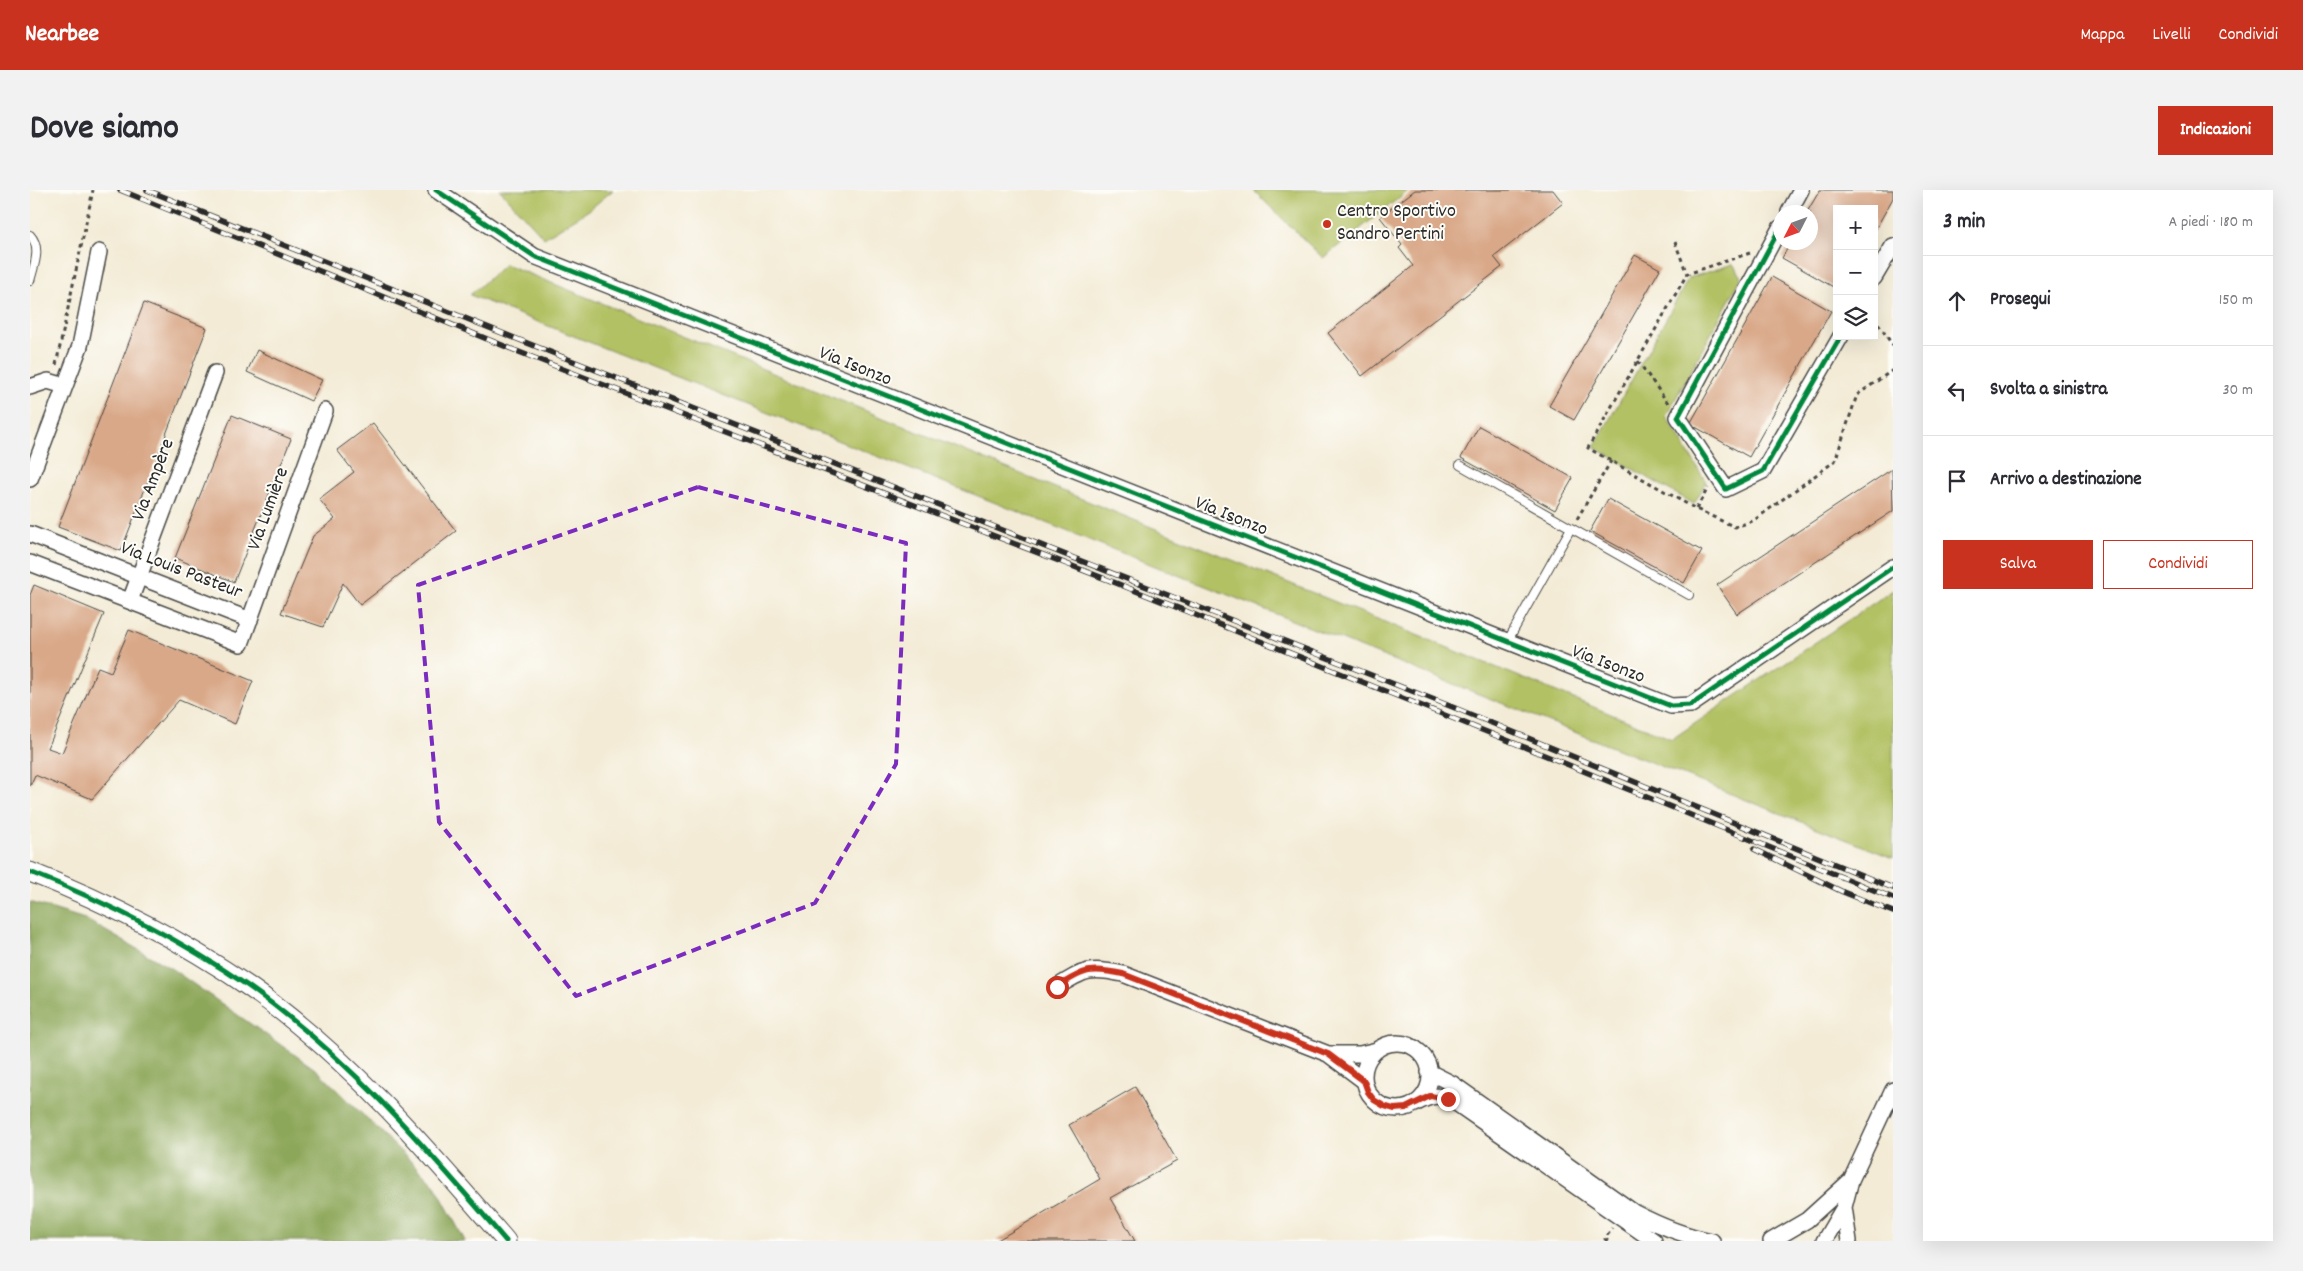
<!DOCTYPE html>
<html lang="it">
<meta charset="utf-8">
<style>
:root{--surface:#fff;--page:#f2f2f3;--text:#2b2b33;--muted:#7c7c81;--line:#e1e1e2;--accent:#c8321e}
body{margin:0;font-family:Dekko,sans-serif;background:var(--page);color:var(--text)}
.controls{position:absolute;right:15px;top:15px;display:grid;overflow:hidden;border-radius:0px;box-shadow:0 5px 20px #0002}
.controls button{width:45px;height:45px;display:grid;place-items:center;padding:0;border:0;border-bottom:1px solid var(--line);background:var(--surface);color:var(--text);font:25px sans-serif}
.compass{position:absolute;left:1743px;top:15px;width:45px;height:45px;border-radius:50%;background:var(--surface);box-shadow:0 5px 20px #0002;rotate:228deg}
.stop{position:absolute;width:15px;height:15px;margin:-11px;border:4px solid #c8321e;border-radius:50%;background:#fff}
.stop.end{background:#c8321e;border-color:#fff;box-shadow:0 1px 5px #0008}
.list{margin:0;padding:0;list-style:none}
h2{display:flex;justify-content:space-between;align-items:center;height:65px;margin:0;padding:0 20px;font-size:21px}
h2 small{font-size:16px;font-weight:400;color:var(--muted)}
.list li{display:grid;grid-template-columns:32px 1fr auto;gap:15px;align-items:center;box-sizing:border-box;height:90px;padding:0 20px;border-top:1px solid var(--line)}
.list b{display:block;font-size:19px;white-space:nowrap}
.list em{font-size:16px;font-style:normal;color:var(--muted)}
.actions{display:flex;gap:10px;padding:15px 20px}
.actions a{flex:1;padding:11px 0;border:1px solid var(--accent);border-radius:0px;text-align:center;font-size:18px;color:var(--accent)}
.actions .main{background:var(--accent);color:#fff}
.icon{flex:none;width:28px;height:28px;fill:none;stroke:currentColor;stroke-width:2;stroke-linecap:round;stroke-linejoin:round}
.map{position:relative;flex:none;width:1863px;height:1051px;overflow:hidden;border-radius:0px}
header{display:flex;align-items:center;gap:30px;box-sizing:border-box;height:70px;padding:0 25px;background:var(--accent);color:#fff}
header strong{font-size:24px}
nav{display:flex;gap:28px;margin-inline-start:auto;font-size:18px}
.intro{display:flex;align-items:center;justify-content:space-between;box-sizing:border-box;height:120px;padding:0 30px}
h1{margin:0;font-size:35px}
.button{padding:12px 22px;border-radius:0px;background:var(--accent);color:#fff;font-size:18px;font-weight:700}
main{display:flex;gap:30px;padding:0 30px}
aside{flex:1;background:var(--surface);border-radius:0px;box-shadow:0 5px 20px #0002}
.map>svg:first-child{display:block}
</style>
<header>
<strong>Nearbee</strong>
<nav><a>Mappa</a><a>Livelli</a><a>Condividi</a></nav>
</header>
<div class="intro"><h1>Dove siamo</h1><a class="button">Indicazioni</a></div>
<main>
<div class="map">
<svg width="1863" height="1051" viewBox="0 0 1863 1051">
<rect width="100%" height="100%" fill="#fdfcf7"/>
<filter id="ink" filterUnits="userSpaceOnUse"><feTurbulence type="fractalNoise" baseFrequency=".02" numOctaves="2"/><feDisplacementMap in="SourceGraphic" scale="10" xChannelSelector="R" yChannelSelector="G"/><feConvolveMatrix kernelMatrix="1 2 1 2 8 2 1 2 1" color-interpolation-filters="sRGB"/></filter>
<filter id="wash" filterUnits="userSpaceOnUse"><feTurbulence type="fractalNoise" baseFrequency=".0096" numOctaves="4" result="noise"/><feDisplacementMap in="SourceGraphic" scale="20" xChannelSelector="R" yChannelSelector="G"/><feGaussianBlur stdDeviation="1.12" result="paint"/><feColorMatrix in="noise" values="0 0 0 0 0 0 0 0 0 0 0 0 0 0 0 0 0 1.4 0 .05"/><feComposite in="paint" operator="in"/></filter>
<g filter="url(#wash)">
<rect width="100%" height="100%" fill="#f3ebd6"/>
<!-- green -->
<path fill="#b2c164" stroke="#6e7648" d="M470 0H583L559 20 514 48Z
M1223 0H1379L1293 68Z
M475 74 1642 549 1863 400V668L440 105Z
M1703 74 1712 87 1636 226 1676 292 1664 314 1564 257 1659 88Z"/>
<!-- forest -->
<path fill="#8da75a" stroke="#5c6942" d="M0 712 55 729 142 779 288 881 405 995 435 1051H0Z"/>
<g id="blocks">
<!-- building -->
<path fill="#d9a888" d="M1385 0H1523L1533 13 1464 67 1472 77 1332 186 1298 143 1383 76 1369 58 1372 55 1350 27Z
M1790 0H1863V8L1844 42V19H1807V99L1752 68 1761 52H1780V22H1777Z
M1605 65 1630 79 1544 230 1519 216Z
M1742 87 1801 121 1719 267 1660 234Z
M114 113 177 138 91 361 28 337Z
M227 160 292 190 281 211 217 182Z
M202 225 261 249 204 392 145 368Z
M343 233 426 341 330 415 313 393 293 437 251 423 283 346 305 329 289 309 324 282 307 260Z
M1449 236 1543 288 1525 320 1431 268Z
M1862 279 1863 321 1707 424 1687 395Z
M1578 309 1672 361 1654 393 1560 341Z
M4 395 74 424 18 558 32 563 68 477 81 482 99 440 223 491 205 534 149 510 62 609 5 585 0 596V405Z
M1105 897 1147 971 1080 1008 1105 1051H966L1070 989 1039 935Z"/>
</g>
</g>
<g filter="url(#ink)">
<use href="#blocks" fill-opacity="0" stroke="#494845" stroke-width="1"/>
<g fill="none" stroke-linecap="round" stroke-linejoin="round">
<defs>
<path id="service" d="M0 45C12 58 4 75 0 91
M1430 275 1659 405
M1477 452 1541 338"/>
<path id="minor" d="M406 0 504 66 1641 516 1661 515 1863 377
M1759 22 1771 0
M1750 38 1648 227 1696 299 1733 281 1811 146
M1844 88 1863 56
M0 197 18 191 35 196
M0 289 50 156 69 62
M0 344 220 430
M0 373 211 454 295 221
M100 411 185 183
M1027 797C1055 779 1061 777 1093 784L1298 864 1334 891
M1334 886a33 33 0 1 1 66 0a33 33 0 1 1-66 0Z
M1298 864H1330L1347 860
M1399 882 1423 894 1605 1023C1630 1036 1654 1046 1682 1051
M1385 914C1404 903 1410 904 1429 915L1624 1051
M1814 1017 1819 1051
M1741 1051 1777 1030 1820 991
M1794 1051 1814 1017 1821 990 1863 900"/>
<path id="tertiary" d="M0 682C76 712 150 749 218 796 318 866 397 959 476 1051"/>
</defs>
<!-- service casing -->
<use href="#service" stroke="#494845" stroke-width="10"/>
<!-- minor casing -->
<use href="#minor" stroke="#494845" stroke-width="18"/>
<!-- tertiary casing -->
<use href="#tertiary" stroke="#494845" stroke-width="21"/>
<!-- path -->
<path stroke="#494845" stroke-width="3" stroke-dasharray="4 4" stroke-linecap="butt" d="M1645 52 1657 84
M1720 63 1657 84 1558 258 1666 319 1705 337 1723 331 1805 271 1827 205 1863 180
M1844 127 1863 156
M1608 171 1638 213
M26 175 63 0
M1666 319 1678 298
M1547 329 1581 271
M1578 1051 1575 1049 1582 1038"/>
<!-- service -->
<use href="#service" stroke="#fff" stroke-width="8"/>
<!-- minor -->
<use href="#minor" stroke="#fff" stroke-width="15"/>
<!-- tertiary -->
<use href="#tertiary" stroke="#fff" stroke-width="19"/>
<defs>
<path id="rail" d="M90 0 489 162 1086 393 1529 571 1863 708
M117 0 482 147 1425 518 1863 698
M1724 659 1813 702 1863 722"/>
</defs>
<!-- rail casing -->
<use href="#rail" stroke="#2b2b2b" stroke-width="5.5"/>
<!-- rail -->
<use href="#rail" stroke="#fdfcf7" stroke-width="4" stroke-dasharray="11" stroke-linecap="butt"/>
<defs>
<path id="cycleway" d="M406 0 504 66 1641 516 1661 515 1863 377
M1750 38 1648 227 1696 299 1733 281 1811 146
M0 682C76 712 150 749 218 796 318 866 397 959 476 1051"/>
</defs>
<!-- cycleway casing -->
<use href="#cycleway" stroke="#fdfcf7" stroke-width="8"/>
<!-- cycleway -->
<use href="#cycleway" stroke="#00873e" stroke-width="5"/>
</g>
</g>
<g fill="none" stroke-linecap="round" stroke-linejoin="round" filter="url(#ink)">
<!-- route -->
<path stroke="#c8321e" stroke-width="6" d="M1027 797C1055 779 1061 777 1093 784L1298 864 1334 891 1338 902 1344 910 1354 916 1364 919 1376 918 1400 906 1418 909"/>
</g>
<!-- marked area -->
<path fill="none" stroke="#7b2cbf" stroke-width="4" stroke-dasharray="10 6" stroke-linejoin="round" d="M668 297 876 353 866 574 785 713 546 806 409 632 388 395Z"/>
<!-- markers -->
<circle fill="#c8321e" stroke="#fdfcf7" stroke-width="2" cx="1297" cy="34" r="5"/>
<g text-anchor="middle" dominant-baseline="central" stroke-width="4" stroke-linejoin="round" paint-order="stroke">
<!-- poi labels -->
<g font-size="20" fill="#2b2b2b" stroke="#fdfcf7" text-anchor="start">
<text x="1307" y="22">Centro Sportivo<tspan x="1307" dy="23">Sandro Pertini</tspan></text>
</g>
<!-- street labels -->
<g font-size="20" fill="#2b2b2b" stroke="#fdfcf7">
<text transform="translate(825 177) rotate(22)">Via Isonzo</text>
<text transform="translate(124 290) rotate(-69)">Via Ampère</text>
<text transform="translate(239 319) rotate(-70)">Via Lumière</text>
<text transform="translate(1201 327) rotate(22)">Via Isonzo</text>
<text transform="translate(151 381) rotate(21)">Via Louis Pasteur</text>
<text transform="translate(1578 475) rotate(21)">Via Isonzo</text>
</g>
</g>
</svg>
<div class="controls">
<button>+</button>
<button>−</button>
<button><svg class="icon" aria-label="layers" viewBox="0 0 24 24"><path d="M12 4l9 5-9 5-9-5zM3 14l9 5 9-5"/></svg></button>
</div>
<svg class="compass" viewBox="-18 -18 36 36"><path d="M0-13l5 13h-10z" fill="#e53935"/><path d="M0 13l5-13h-10z" fill="#7c7c81"/></svg>
<div class="stop" style="left:1027px;top:797px"></div>
<div class="stop end" style="left:1418px;top:909px"></div>
</div>
<aside>
<h2>3 min<small>A piedi · 180 m</small></h2>
<ul class="list">
<li><svg class="icon" aria-label="ahead" viewBox="0 0 24 24"><path d="M12 20V5M6 11l6-6 6 6"/></svg><div><b>Prosegui</b></div><em>150 m</em></li>
<li><svg class="icon" aria-label="left" viewBox="0 0 24 24"><path d="M17 20v-9H6M10 6l-5 5 5 5"/></svg><div><b>Svolta a sinistra</b></div><em>30 m</em></li>
<li><svg class="icon" aria-label="arrive" viewBox="0 0 24 24"><path d="M6 21V4h12l-3 4 3 4H6"/></svg><div><b>Arrivo a destinazione</b></div></li>
</ul>
<div class="actions"><a class="main">Salva</a><a>Condividi</a></div>
</aside>
</main>
